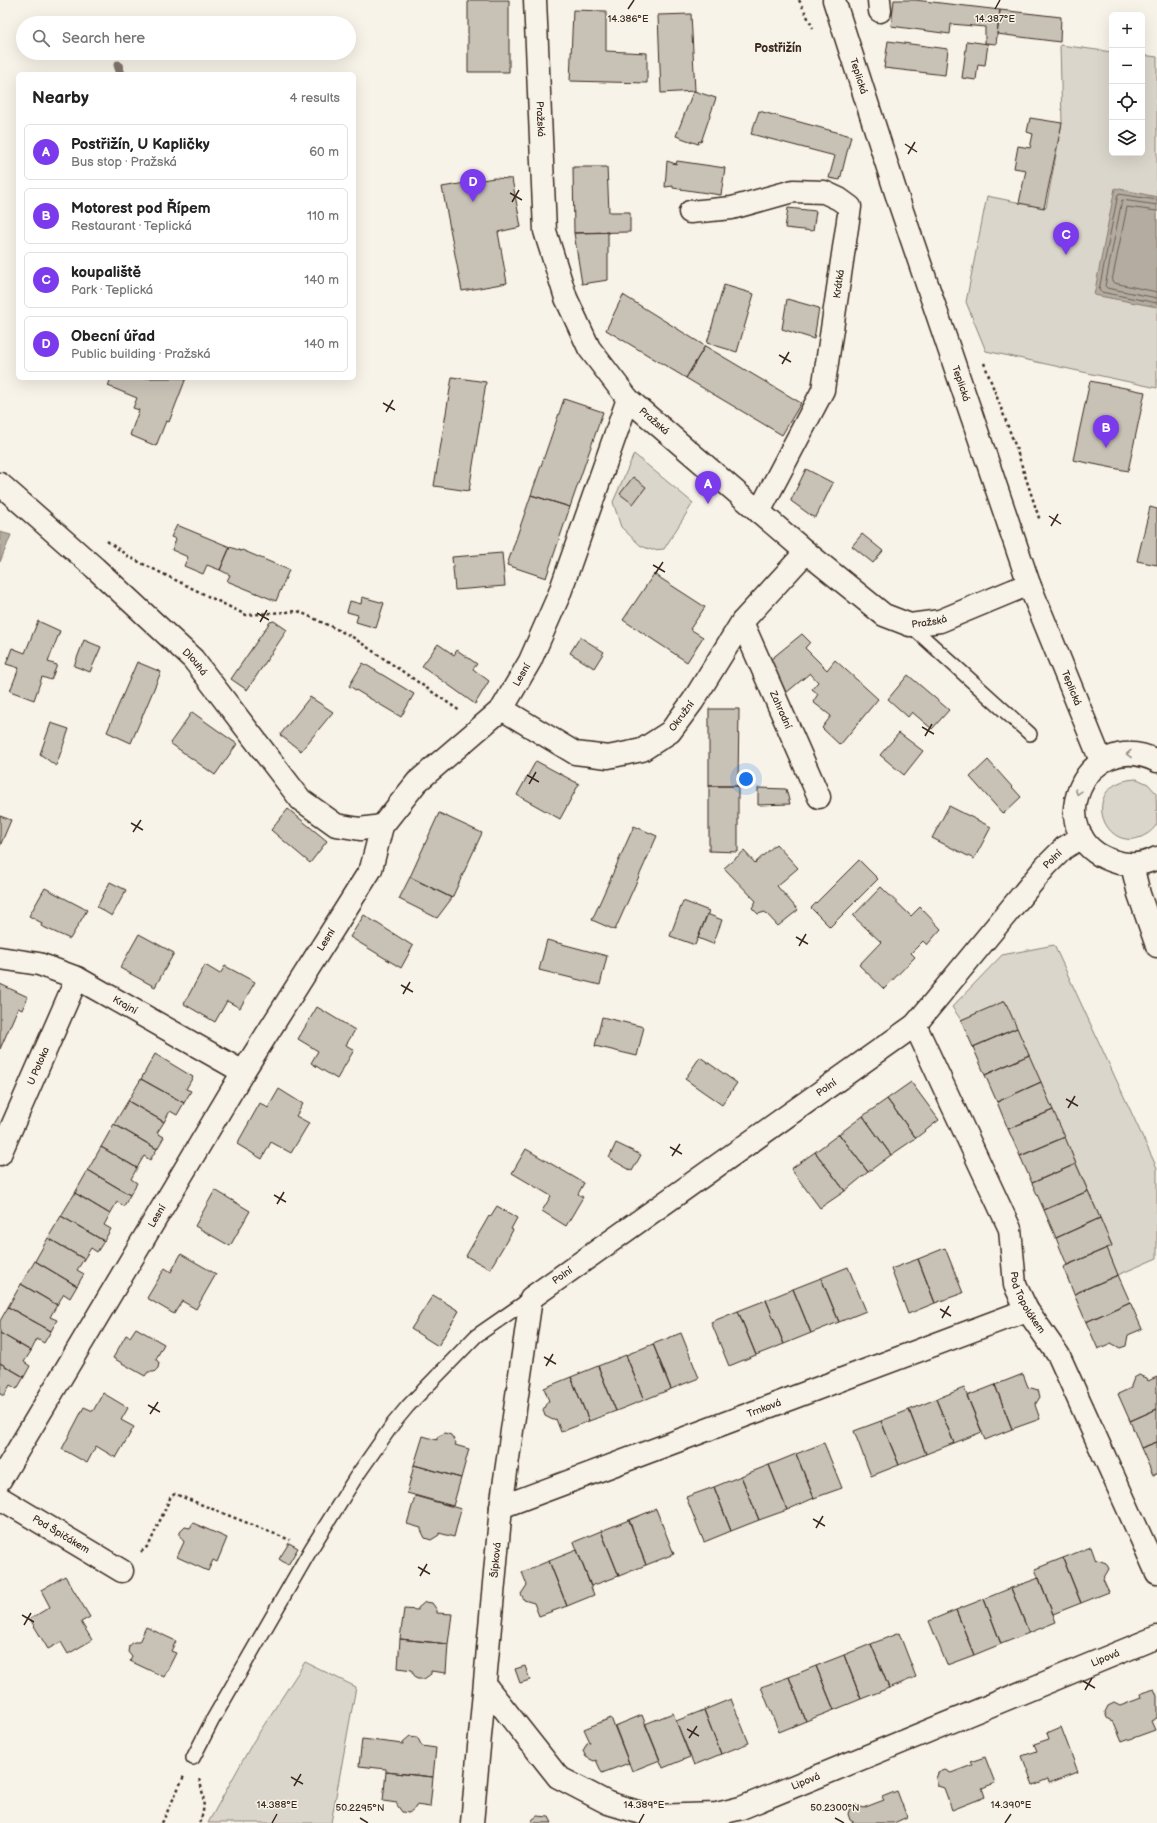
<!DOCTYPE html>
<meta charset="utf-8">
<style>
:root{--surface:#fff;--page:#f6f6f6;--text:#222;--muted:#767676;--line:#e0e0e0;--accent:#7c3aed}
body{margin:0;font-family:"Balsamiq Sans",sans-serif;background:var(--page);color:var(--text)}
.controls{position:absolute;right:12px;top:12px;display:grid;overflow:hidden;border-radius:6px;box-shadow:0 4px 16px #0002}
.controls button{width:36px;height:36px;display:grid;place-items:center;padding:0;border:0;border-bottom:1px solid var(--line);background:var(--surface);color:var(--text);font:20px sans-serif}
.you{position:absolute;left:746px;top:779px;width:14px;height:14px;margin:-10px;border:3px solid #fff;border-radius:50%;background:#1a73e8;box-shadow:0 0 0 6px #1a73e833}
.badge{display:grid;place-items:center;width:26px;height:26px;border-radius:50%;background:var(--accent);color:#fff;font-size:13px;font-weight:700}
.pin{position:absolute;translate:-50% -33px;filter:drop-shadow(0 1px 2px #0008)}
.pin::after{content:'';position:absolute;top:21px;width:14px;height:12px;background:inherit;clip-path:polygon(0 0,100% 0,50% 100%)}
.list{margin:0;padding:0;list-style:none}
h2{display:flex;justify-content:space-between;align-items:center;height:52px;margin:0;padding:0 16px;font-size:17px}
h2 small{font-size:13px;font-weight:400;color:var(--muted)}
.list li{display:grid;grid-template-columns:26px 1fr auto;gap:12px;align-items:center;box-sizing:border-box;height:56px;margin:0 8px 8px;padding:0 8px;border:1px solid var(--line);border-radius:6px}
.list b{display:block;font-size:15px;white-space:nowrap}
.list p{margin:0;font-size:13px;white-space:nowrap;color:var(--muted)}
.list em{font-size:13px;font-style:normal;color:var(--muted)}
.icon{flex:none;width:22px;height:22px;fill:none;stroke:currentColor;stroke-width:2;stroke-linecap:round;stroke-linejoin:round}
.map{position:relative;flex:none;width:1157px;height:1823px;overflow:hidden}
.search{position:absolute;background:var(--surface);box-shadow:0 4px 16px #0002;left:16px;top:16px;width:340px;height:44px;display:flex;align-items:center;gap:10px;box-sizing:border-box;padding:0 14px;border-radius:22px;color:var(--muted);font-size:15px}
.panel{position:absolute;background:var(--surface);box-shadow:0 4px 16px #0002;left:16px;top:72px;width:340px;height:308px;border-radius:6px}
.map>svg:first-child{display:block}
</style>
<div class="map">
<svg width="1157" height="1823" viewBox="0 0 1157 1823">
<rect width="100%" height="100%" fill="#f7f3e8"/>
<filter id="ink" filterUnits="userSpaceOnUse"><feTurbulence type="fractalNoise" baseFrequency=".025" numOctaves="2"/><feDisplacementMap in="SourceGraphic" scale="8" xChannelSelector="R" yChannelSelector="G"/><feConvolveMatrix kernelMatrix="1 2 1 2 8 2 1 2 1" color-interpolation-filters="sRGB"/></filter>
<g filter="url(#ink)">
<!-- green -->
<path fill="#dbd6cb" stroke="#8b8074" d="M1060 45 1112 52V153H1142V55L1157 57V388L986 351 966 302 987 196 1046 208 1062 123Z
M634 454 693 503 664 549 652 550 641 546 621 527 613 502Z
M1137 779 1148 784 1156 793 1157 823C1154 830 1148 834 1141 837 1101 853 1079 781 1137 779Z
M1054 945 1157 1168V1258L1118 1275 1107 1248 1112 1245 1005 1002 961 1020 952 1007 1002 955Z
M305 1662 356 1687 331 1823H208L253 1742Z"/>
<!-- water -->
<path fill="#b4aca0" stroke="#84786c" d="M1115 188 1157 197V307L1094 295Z
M0 532 11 535 0 562Z"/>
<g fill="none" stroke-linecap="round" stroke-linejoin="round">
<!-- shore -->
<path stroke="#6b5e52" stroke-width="1" d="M1157 200 1118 194 1099 290 1101 292 1157 303
M1157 205 1122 200 1105 286 1107 288 1157 298
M1157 211 1127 207 1112 281 1114 283 1157 292"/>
<!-- stream -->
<path stroke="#84786c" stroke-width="9" d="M118 65 121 74"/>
</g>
<!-- building -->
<path fill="#c8c1b6" stroke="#3b2a1e" d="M468 0H509V72H468Z
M894 0H915L1000 10 996 44 985 43V27L951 24 950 34 891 26Z
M573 10 606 11V51L647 53V83L570 81Z
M1000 10 1061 17 1060 42 997 34Z
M691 14 695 91 661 93 658 15Z
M888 41 948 49 945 75 884 68Z
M967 41 988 44 985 65 978 64 976 80 962 78Z
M694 91 716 98 701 142 699 141 698 144 676 136 693 92Z
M759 111 851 136 840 180 829 178 835 156 751 134Z
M1030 118 1062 123 1044 208 1019 203 1026 170 1014 168 1018 146 1030 148 1033 134 1027 132Z
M667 161 676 164 677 161 725 168 721 195 673 188V186L665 187Z
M573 167H607L609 212H630V232L574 233Z
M494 178 512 179 521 227 498 232 507 283 462 291 442 187Z
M788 208 816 211 813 231 785 228Z
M608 232V280L582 284 574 233Z
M724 285 754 294 737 352 707 343Z
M623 295 705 346 686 378 606 330Z
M787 299 819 308 814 339 782 329Z
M705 346 801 403 782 435 686 378Z
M452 377 486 382 469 491 434 486Z
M111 378H186L169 422 166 421 156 446 130 435 139 410 133 408 137 398 108 386Z
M1090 381 1145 392 1128 471 1073 460Z
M564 399 603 412 570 507 531 495Z
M806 469 833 483 816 517H813L791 501V500Z
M633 477 646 487 633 504 620 494Z
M531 495 570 507 546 578 507 565Z
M1150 507 1157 509V565L1137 561Z
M177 525 230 547 220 570 207 565 203 574 184 566 188 557 172 550 176 539 171 537Z
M862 534 883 551 873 563 852 546Z
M230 547 241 551 242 550 289 570 276 601 227 581 230 575 220 570Z
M502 553 505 586 455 590 452 557Z
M654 574 705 607 690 629 703 637 687 662 623 620Z
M362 597 384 603 376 628 356 622 358 615 347 612 350 601 361 604Z
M38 621 60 631 48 662 57 665 51 680 42 677 34 700 10 691 19 668 6 664 12 648 25 653Z
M274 621 287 630 247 690 231 679 270 622Z
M802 634 810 642 805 648 827 670 835 660 878 699 840 745 822 728 831 716 813 702 818 694 812 689 818 682 810 673 786 693 770 660Z
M580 637 604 652 594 668 570 653Z
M84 640 101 647 90 672 74 666Z
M438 644 454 655 457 650 477 664 473 669 489 681 475 704 422 666Z
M137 662 161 672 131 743 107 732Z
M363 663 414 694 401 717 349 686Z
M908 675 949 710 932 729 912 712 908 717 888 699Z
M310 697 333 712 301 751 280 735Z
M709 709H739L738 786H709Z
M192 712 237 744 215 775 170 743Z
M51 723 69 729 56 766 40 754Z
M899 733 923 751 904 775 880 755Z
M988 760 1021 797 1003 814 970 777Z
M536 761 579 784 560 819 517 795Z
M709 786H738V852L709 851Z
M758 788 786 789 790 804 758 805Z
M949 806 991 827 974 859 932 838Z
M288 809 327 841 310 863 271 830Z
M439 813 482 833 452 898 410 877Z
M0 816 11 820 0 846Z
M634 826 657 836 615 930 592 920Z
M776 844 798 868 777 886 798 910 778 926 765 912 758 914 752 908 756 901 724 868 744 851 755 863Z
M859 860 878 879 830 927 811 908Z
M410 877 452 898 437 918 399 899Z
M110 882 126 890 112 916 97 907Z
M881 887 911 916 920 907 941 929 927 945 923 941 911 953 915 957 884 989 859 965 881 942 853 916Z
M45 888 87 910 70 939 41 926 42 923 29 916Z
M683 901 709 911 695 945 670 936Z
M707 914 722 920 713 944 698 938Z
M364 915 413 946 401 968 350 937Z
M139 934 174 953 155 987 120 968Z
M547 940 607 956 600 985 539 970Z
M205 965 220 974 225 966 255 982 240 1008 227 1001 215 1022 184 1004Z
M0 984 28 997 22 1010 18 1008 0 1049Z
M1005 1001 1017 1028 973 1047 961 1020Z
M317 1007 355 1030 346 1045 354 1050 337 1079 311 1063 318 1051 298 1039Z
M602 1017 644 1027 637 1056 595 1046Z
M1017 1028 1029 1055 985 1075 973 1047Z
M155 1054 193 1077 186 1089 191 1091 184 1103 141 1079Z
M1029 1055 1041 1082 997 1102 985 1075Z
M700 1057 737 1083 722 1105 685 1079Z
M141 1079 184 1103 177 1115 170 1111 164 1122 128 1101Z
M911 1082 939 1120 916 1138 887 1099Z
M1041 1082 1053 1110 1008 1129 997 1102Z
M279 1089 303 1104 296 1116 309 1123 291 1153 271 1142 262 1159 237 1144 260 1103 268 1108Z
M887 1099 916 1138 891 1155 863 1116Z
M128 1101 164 1122 157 1133 164 1137 157 1149 114 1124Z
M1053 1110 1065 1137 1020 1156 1008 1129Z
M863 1116 891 1155 868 1172 839 1134Z
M114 1124 157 1149 150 1160 144 1156 137 1168 101 1147Z
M839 1134 868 1172 845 1191 815 1152Z
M1065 1137 1076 1164 1032 1183 1020 1156Z
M616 1143 641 1155 632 1171 609 1158Z
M101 1147 137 1168 131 1179 137 1183 130 1195 88 1170Z
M526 1149 584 1183 578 1194 583 1197 566 1226 542 1211 551 1196 512 1173Z
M815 1152 845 1191 820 1208 791 1169Z
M1076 1164 1088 1191 1044 1210 1032 1183Z
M88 1170 130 1195 124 1206 117 1202 110 1214 75 1193Z
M215 1190 250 1211 230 1246 195 1226Z
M1088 1191 1100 1218 1056 1238 1044 1210Z
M75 1193 110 1214 104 1225 111 1229 104 1241 61 1216Z
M497 1206 517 1218 511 1229 513 1230 490 1269 466 1256 489 1216 490 1217Z
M61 1216 104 1241 97 1252 91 1248 84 1259 48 1238Z
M1100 1218 1112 1246 1067 1265 1056 1238Z
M48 1238 84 1259 77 1270 84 1274 77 1286 35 1261Z
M945 1248 963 1293 935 1303 918 1259Z
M1107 1248 1118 1275 1074 1294 1063 1267Z
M181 1254 216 1274 196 1309 182 1301 174 1314 147 1298 165 1268 171 1272Z
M918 1259 935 1303 908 1314 891 1269Z
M35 1261 77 1286 70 1298 64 1294 57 1305 21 1284Z
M848 1267 866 1311 839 1322 821 1278Z
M1118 1275 1130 1302 1086 1322 1074 1294Z
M821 1278 839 1322 811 1333 793 1289Z
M21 1284 57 1305 50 1317 57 1320 51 1331 8 1307Z
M793 1289 811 1333 784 1344 766 1300Z
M433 1295 459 1311 438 1346 411 1329Z
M766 1300 784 1344 756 1355 738 1311Z
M1130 1302 1142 1329 1128 1335 1126 1346 1120 1348 1111 1343 1098 1349 1086 1322Z
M8 1307 51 1331 44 1343 37 1339 31 1351 0 1333V1321Z
M738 1311 756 1355 729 1366 711 1322Z
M136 1328 164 1344 156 1359 159 1363 158 1368 154 1372H148L145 1376 113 1358 126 1335 130 1337Z
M0 1333 31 1351 24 1362 30 1366 24 1377 0 1363Z
M681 1333 699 1378 671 1389 653 1344Z
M653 1344 671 1389 644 1400 626 1355Z
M626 1355 644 1400 616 1411 598 1366Z
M0 1363 24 1377 17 1389 10 1385 4 1396 0 1394Z
M598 1366 616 1411 589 1421 571 1377Z
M1023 1374 1028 1387 1038 1390 1040 1397 1035 1405 1040 1419 1012 1429 995 1385Z
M1139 1375 1147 1378 1148 1381 1157 1377V1409L1130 1421 1118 1394 1131 1388V1386L1134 1378Z
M571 1377 589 1421 561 1432 556 1419 553 1420 545 1416 543 1410 547 1402 549 1401 544 1388Z
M995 1385 1012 1429 985 1440 967 1396Z
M964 1388 982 1432 954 1443 936 1399Z
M103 1393 128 1408 121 1420 134 1427 116 1458 96 1446 87 1463 62 1449 84 1407 93 1411Z
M936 1399 954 1443 926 1454 909 1410Z
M1157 1409V1442L1141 1448 1130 1421Z
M909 1410 926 1454 899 1465 881 1421Z
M881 1421 899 1465 871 1476 854 1431Z
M445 1433 451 1435 456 1443 455 1445 469 1449 461 1478 414 1465 423 1436 437 1440V1437Z
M1157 1442V1474L1153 1475 1141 1448Z
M824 1443 842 1488 814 1498 796 1454Z
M796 1454 814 1498 787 1510 769 1465Z
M414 1465 461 1478 453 1506 407 1493Z
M769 1465 787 1510 759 1520 741 1476Z
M741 1476 759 1520 731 1531 714 1487Z
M714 1487 731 1531 704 1542 686 1497Z
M415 1496 461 1509 454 1537 439 1533V1535L431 1540 425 1538 421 1530V1528L407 1524Z
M656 1509 674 1554 646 1565 629 1520Z
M629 1520 646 1565 619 1576 601 1531Z
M193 1523 227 1538 217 1562 213 1560 208 1571 177 1557 184 1542 180 1536V1532L185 1527 190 1528Z
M601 1531 619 1576 591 1586 574 1542Z
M289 1543 298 1548 288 1565 279 1559Z
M1091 1547 1096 1561 1098 1560 1106 1563 1109 1569 1103 1579 1109 1592 1081 1603 1063 1558Z
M577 1550 594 1595 567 1606 549 1561Z
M1063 1558 1081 1603 1053 1614 1035 1569Z
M549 1561 567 1606 539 1616 534 1603 524 1600 521 1594 527 1585 522 1572Z
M65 1576 90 1617 81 1622 92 1640 68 1654 61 1642 48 1649 30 1619 50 1607 41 1590Z
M1039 1578 1056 1622 1029 1633 1011 1588Z
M1011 1588 1029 1633 1001 1644 984 1599Z
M984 1599 1001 1644 974 1655 956 1610Z
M425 1602 432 1603 437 1610V1613L452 1614 448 1644 400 1639 404 1609 418 1610V1608Z
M956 1610 974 1655 947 1665 929 1621Z
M146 1627 176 1641 171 1651 176 1653 164 1677 130 1661 132 1657 128 1652 129 1646 134 1642H139Z
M899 1633 916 1677 889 1688 871 1644Z
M400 1639 448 1644 446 1673 431 1671V1674L424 1679H417L412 1672V1670L398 1668Z
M871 1644 889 1688 861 1699 844 1655Z
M844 1655 861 1699 834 1710 816 1666Z
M525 1666 530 1680 520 1683 515 1669Z
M816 1666 834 1710 806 1721 789 1677Z
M789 1677 806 1721 779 1732 761 1687Z
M1154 1689 1157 1696V1718L1151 1721 1155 1730 1122 1742 1113 1721 1107 1718 1105 1712 1108 1706 1114 1703 1120 1706 1141 1698 1140 1694Z
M731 1699 749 1743 721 1754 704 1710Z
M704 1710 721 1754 694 1765 676 1721Z
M673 1713 690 1757 663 1768 645 1724Z
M642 1715 660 1760 632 1771 615 1726Z
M611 1718 629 1763 602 1773 596 1760 594 1761 586 1757 583 1751 587 1743 590 1742 584 1729Z
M1061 1727 1078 1772 1049 1783 1048 1779 1033 1785 1022 1756 1037 1751 1034 1744 1049 1739 1047 1733Z
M410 1736 417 1737 422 1746 436 1748 433 1777 386 1772V1769L359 1766 362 1739 403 1744V1742Z
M985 1757 995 1783 982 1788 985 1797 952 1810 944 1788 938 1786 936 1779 938 1773 945 1770 951 1773 972 1765 970 1762Z
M386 1772 433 1777 430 1807 416 1805V1807L409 1813 402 1812 397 1805V1803L383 1801Z
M897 1791 907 1817 894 1823H855L850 1820 848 1814 850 1808 856 1805 863 1808 884 1800 882 1797Z
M537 1816 549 1817 552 1823H532V1820Z"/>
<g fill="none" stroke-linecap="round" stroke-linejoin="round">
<defs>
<path id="lane" d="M910 625 1030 734
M193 1758 212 1721 311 1549 356 1477 393 1424 408 1406 476 1336 531 1298"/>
<g id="street">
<path id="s1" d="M535 0 545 231 566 298 589 348 628 399 806 552 884 615 910 625 940 621 1029 584"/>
<path d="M879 0 880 11"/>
<path d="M690 212 732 208 793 191 824 192 839 199 850 207 823 390 759 512"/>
<path id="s2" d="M0 484 95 568 193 659 301 800 336 825 360 829 382 826"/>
<path id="s3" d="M742 622 819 797"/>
<path id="s4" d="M502 709 575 753 608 757 642 750 670 732 693 701 742 622 806 552"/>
<path id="s5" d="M0 958 39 964 77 978 243 1072"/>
<path id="s6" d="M915 1025 1010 1229 1015 1285 1027 1310 1059 1356 1157 1573"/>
<path id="s7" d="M0 1154 77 978"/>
<path id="s8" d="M0 1480 243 1072 371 869 382 826 417 782 502 709 530 661 559 595 628 399"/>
<path id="s9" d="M0 1498 122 1571"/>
<path id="s10" d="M501 1507 1027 1310"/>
<path id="s11" d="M486 1686 558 1777 608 1803 651 1816 717 1814 741 1808 1157 1637"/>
<path id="s12" d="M472 1823 501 1507 531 1298 915 1025 1046 866 1064 848 1082 837"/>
</g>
<g id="secondary">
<path id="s13" d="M834 0 896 193 1029 584 1101 761"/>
<path d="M1157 761C1084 725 1039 837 1113 861 1128 866 1143 865 1157 858"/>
<path d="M1132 865 1139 894 1157 946"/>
</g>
</defs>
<!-- lane casing -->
<use href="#lane" stroke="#3b2a1e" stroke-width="16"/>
<!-- street casing -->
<use href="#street" stroke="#3b2a1e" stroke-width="25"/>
<!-- secondary casing -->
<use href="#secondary" stroke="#3b2a1e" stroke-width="25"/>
<!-- path -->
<path stroke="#3b2a1e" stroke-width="2.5" stroke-dasharray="3 3" stroke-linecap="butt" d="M799 0 813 28
M984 363 1015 445 1040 521
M107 541 129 557 246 615 298 611 351 636 460 711
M141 1552 149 1545 171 1496 175 1494 290 1540
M162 1823 184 1776
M199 1823C207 1807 203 1794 199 1778"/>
<!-- lane -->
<use href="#lane" stroke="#f7f3e8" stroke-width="13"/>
<!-- street -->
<use href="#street" stroke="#f7f3e8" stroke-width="22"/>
<!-- secondary -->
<use href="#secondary" stroke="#f7f3e8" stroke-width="22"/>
</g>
<!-- one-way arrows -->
<defs><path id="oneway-chevron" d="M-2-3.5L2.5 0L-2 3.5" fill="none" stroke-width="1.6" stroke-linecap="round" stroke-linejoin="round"/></defs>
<g stroke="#998e83">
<use href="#oneway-chevron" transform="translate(1129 754) rotate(178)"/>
<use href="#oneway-chevron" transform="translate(1078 792) rotate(108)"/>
</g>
</g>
<!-- ticks -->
<path fill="none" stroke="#3b2a1e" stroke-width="1.5" d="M628 9 634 0M995 9 1000 0M905 144 917 152M908 154 915 142M510 193 522 200M512 202 519 190M779 355 791 362M782 364 789 352M383 403 395 410M386 412 393 400M1049 516 1061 524M1051 526 1058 514M653 565 665 572M655 574 663 562M257 613 269 620M260 622 267 610M922 727 934 734M925 736 932 724M527 775 539 782M529 784 536 772M131 823 143 830M133 832 141 820M796 937 808 944M799 946 806 934M401 985 413 992M403 994 410 982M1066 1099 1078 1106M1068 1108 1075 1096M670 1147 682 1154M672 1156 680 1144M274 1195 286 1202M277 1204 284 1192M940 1309 951 1316M942 1318 949 1306M544 1357 556 1364M546 1366 553 1354M148 1405 160 1412M150 1414 158 1402M813 1519 825 1526M816 1528 823 1516M418 1567 430 1574M420 1576 427 1564M22 1615 34 1622M24 1625 31 1613M1083 1681 1095 1688M1085 1690 1092 1678M687 1729 699 1736M689 1738 697 1726M291 1777 303 1784M294 1786 301 1774M360 1818 368 1823M835 1818 844 1823M272 1823 277 1814M639 1823 644 1814M1005 1823 1011 1814"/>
<g text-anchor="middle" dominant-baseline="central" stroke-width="3" stroke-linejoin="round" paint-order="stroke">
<!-- street labels -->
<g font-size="10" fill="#3b2a1e" stroke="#f7f3e8">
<text stroke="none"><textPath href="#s13" startOffset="80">Teplická</textPath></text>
<text stroke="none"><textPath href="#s1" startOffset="119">Pražská</textPath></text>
<text transform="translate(839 284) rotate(-82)">Krátká</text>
<text stroke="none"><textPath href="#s13" startOffset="404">Teplická</textPath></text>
<text stroke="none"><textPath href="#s1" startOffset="455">Pražská</textPath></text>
<text stroke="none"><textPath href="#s1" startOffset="803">Pražská</textPath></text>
<text stroke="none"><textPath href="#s2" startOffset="264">Dlouhá</textPath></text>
<text stroke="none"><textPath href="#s8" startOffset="967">Lesní</textPath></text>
<text stroke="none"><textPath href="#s13" startOffset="728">Teplická</textPath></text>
<text stroke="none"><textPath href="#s3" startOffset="96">Zahradní</textPath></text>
<text stroke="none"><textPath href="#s4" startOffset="206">Okružní</textPath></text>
<text stroke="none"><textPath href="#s12" startOffset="1215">Polní</textPath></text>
<text stroke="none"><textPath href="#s8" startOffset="631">Lesní</textPath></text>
<text stroke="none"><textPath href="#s5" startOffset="135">Krajní</textPath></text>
<text stroke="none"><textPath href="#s7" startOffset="96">U Potoka</textPath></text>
<text stroke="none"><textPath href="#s12" startOffset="891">Polní</textPath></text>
<text stroke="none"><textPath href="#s8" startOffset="307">Lesní</textPath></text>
<text stroke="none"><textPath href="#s12" startOffset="567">Polní</textPath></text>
<text stroke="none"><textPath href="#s6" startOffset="302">Pod Topolákem</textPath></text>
<text stroke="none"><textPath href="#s10" startOffset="281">Trnková</textPath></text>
<text stroke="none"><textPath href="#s9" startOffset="71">Pod Špičákem</textPath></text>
<text stroke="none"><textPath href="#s12" startOffset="264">Šípková</textPath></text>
<text stroke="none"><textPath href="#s11" startOffset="702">Lipová</textPath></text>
<text stroke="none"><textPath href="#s11" startOffset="378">Lipová</textPath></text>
</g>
<!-- quarter labels -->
<g font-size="12" font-weight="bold" fill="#3b2a1e" stroke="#f7f3e8">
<text x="778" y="48">Postřižín</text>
</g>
</g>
<g font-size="10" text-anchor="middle" fill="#3b2a1e" stroke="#f7f3e8" stroke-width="3" stroke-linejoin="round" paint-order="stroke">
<text x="628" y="22">14.386°E</text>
<text x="995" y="22">14.387°E</text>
<text x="277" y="1808">14.388°E</text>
<text x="644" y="1808">14.389°E</text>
<text x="1011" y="1808">14.390°E</text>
<text x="360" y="1811">50.2295°N</text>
<text x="835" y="1811">50.2300°N</text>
</g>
</svg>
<div class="controls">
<button>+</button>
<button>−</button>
<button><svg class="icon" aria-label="locate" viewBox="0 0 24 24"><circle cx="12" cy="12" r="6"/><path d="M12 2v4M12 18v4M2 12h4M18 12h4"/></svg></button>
<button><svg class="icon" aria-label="layers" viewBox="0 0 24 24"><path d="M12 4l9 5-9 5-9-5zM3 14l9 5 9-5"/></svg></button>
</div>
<div class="you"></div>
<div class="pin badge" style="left:708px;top:504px">A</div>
<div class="pin badge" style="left:1106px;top:448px">B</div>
<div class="pin badge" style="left:1066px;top:255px">C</div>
<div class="pin badge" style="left:473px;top:202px">D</div>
<div class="search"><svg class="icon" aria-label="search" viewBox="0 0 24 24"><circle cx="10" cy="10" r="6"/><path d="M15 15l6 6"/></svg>Search here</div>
<section class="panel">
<h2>Nearby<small>4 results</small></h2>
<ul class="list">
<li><span class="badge">A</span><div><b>Postřižín, U Kapličky</b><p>Bus stop · Pražská</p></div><em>60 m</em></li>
<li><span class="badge">B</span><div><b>Motorest pod Řípem</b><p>Restaurant · Teplická</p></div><em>110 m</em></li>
<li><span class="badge">C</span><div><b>koupaliště</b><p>Park · Teplická</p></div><em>140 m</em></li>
<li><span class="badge">D</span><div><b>Obecní úřad</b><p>Public building · Pražská</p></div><em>140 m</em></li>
</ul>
</section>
</div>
